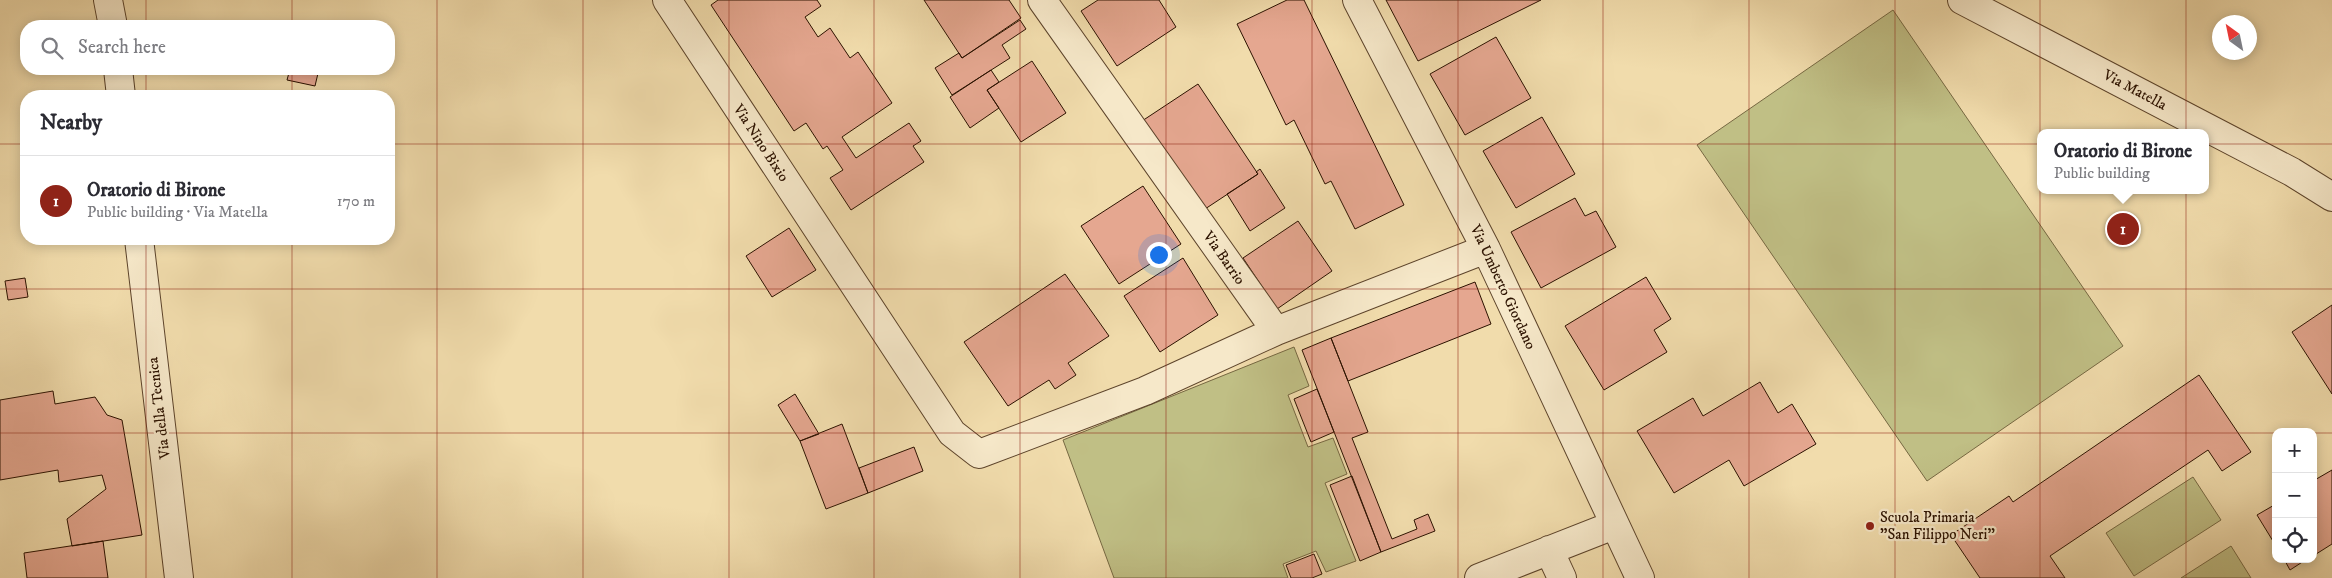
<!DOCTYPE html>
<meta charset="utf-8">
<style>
:root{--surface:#fff;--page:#f7f7f7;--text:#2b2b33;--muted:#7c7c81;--line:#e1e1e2;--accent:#8f2418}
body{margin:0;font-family:"IM FELL DW Pica",serif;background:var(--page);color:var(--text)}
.controls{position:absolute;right:15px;bottom:15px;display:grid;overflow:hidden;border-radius:10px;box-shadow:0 2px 12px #0003}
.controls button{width:45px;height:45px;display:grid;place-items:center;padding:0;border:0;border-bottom:1px solid var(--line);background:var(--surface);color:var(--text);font:25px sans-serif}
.compass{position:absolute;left:2212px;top:15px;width:45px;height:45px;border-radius:50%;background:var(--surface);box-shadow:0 2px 12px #0003;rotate:327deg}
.you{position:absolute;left:1158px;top:254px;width:18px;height:18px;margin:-12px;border:4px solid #fff;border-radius:50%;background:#1a73e8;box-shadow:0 0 0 8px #1a73e833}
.badge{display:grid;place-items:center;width:32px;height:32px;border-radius:50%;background:var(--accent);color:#fff;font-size:16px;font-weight:700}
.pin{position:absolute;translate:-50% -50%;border:2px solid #fff;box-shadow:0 1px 5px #0006}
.popup{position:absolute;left:2037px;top:129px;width:172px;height:65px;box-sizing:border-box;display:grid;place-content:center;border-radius:10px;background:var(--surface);filter:drop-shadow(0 1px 4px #0005);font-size:16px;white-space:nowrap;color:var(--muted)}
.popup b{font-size:19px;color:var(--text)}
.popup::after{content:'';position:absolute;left:50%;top:100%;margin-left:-10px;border:10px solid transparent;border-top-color:var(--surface)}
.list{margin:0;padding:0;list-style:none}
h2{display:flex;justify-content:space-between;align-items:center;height:65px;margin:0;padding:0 20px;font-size:21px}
h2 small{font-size:16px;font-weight:400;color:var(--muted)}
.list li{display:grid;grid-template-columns:32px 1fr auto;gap:15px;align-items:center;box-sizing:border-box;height:90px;padding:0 20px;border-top:1px solid var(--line)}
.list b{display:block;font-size:19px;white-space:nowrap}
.list p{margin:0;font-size:16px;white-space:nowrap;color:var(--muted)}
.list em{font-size:16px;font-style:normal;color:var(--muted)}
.icon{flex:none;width:28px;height:28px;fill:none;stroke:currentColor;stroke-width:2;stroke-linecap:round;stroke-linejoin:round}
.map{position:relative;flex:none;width:2332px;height:578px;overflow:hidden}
.search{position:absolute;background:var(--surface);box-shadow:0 2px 12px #0003;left:20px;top:20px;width:375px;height:55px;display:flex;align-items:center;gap:12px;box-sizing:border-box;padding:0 18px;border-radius:20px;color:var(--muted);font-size:19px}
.panel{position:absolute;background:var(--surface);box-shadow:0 2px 12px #0003;left:20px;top:90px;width:375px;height:155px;border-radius:20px}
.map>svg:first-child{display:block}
</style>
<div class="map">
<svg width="2332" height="578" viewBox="0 0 2332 578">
<rect width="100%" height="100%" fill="#f1dcac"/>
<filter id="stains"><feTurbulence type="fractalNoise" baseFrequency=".004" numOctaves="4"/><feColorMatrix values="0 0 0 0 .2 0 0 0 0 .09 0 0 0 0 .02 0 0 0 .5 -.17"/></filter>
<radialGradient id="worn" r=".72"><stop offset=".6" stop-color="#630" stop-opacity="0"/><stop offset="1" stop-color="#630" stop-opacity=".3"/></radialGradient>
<!-- green -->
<path fill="#c0bf85" stroke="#766842" d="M1893 10 2123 346 1927 481 1697 145Z
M1294 347 1309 386 1288 395 1308 447 1333 438 1347 474 1325 483 1356 561 1326 572 1316 551 1283 564 1288 578H1114L1063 440Z
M2193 477 2221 520 2134 576 2106 533Z
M2231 546 2251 578H2181Z"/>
<!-- building -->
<path fill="#e5a790" stroke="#2c1200" d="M718 0H817L821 6 805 17 818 37 830 28 850 58 858 52 892 103 842 137 856 158 909 123 921 141 913 146 924 162 851 210 830 178 843 170 827 146 823 149 806 123 794 131 711 5Z
M924 0H1009L1021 18 962 58Z
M1098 0H1159L1176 27 1117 66 1081 11Z
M1287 0H1304L1404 205 1355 229 1331 181 1325 184 1294 120 1286 125 1237 24Z
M1386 0H1541L1418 61Z
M1020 20 1026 29 1002 45 1010 58 952 95 935 68 959 53 962 58Z
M1496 37 1531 98 1465 135 1430 74Z
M1032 61 1066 113 1021 142 987 90Z
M290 69H319L315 86 287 80Z
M991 70 999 82 987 90 999 108 970 128 950 97Z
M1198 84 1258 174 1202 211 1142 121Z
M1542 117 1575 174 1516 208 1483 151Z
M1260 169 1285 208 1250 231 1227 194 1258 174 1256 172Z
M1143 186 1181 244 1119 284 1081 226Z
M1575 198 1585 216 1596 211 1616 247 1541 288 1511 232Z
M1298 221 1332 271 1277 309 1243 258Z
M789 228 816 270 772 297 746 256Z
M1183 258 1218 315 1160 352 1124 296Z
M1065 274 1109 336 1068 363 1076 375 1055 389 1049 380 1008 406 964 342Z
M1646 277 1671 319 1654 330 1667 352 1604 390 1565 326Z
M25 278 28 297 8 300 5 281Z
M1475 282 1491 324 1348 381 1331 338Z
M2332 305V394L2292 332Z
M1331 338 1368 432 1352 438 1392 539 1417 529 1414 520 1428 514 1435 531 1381 552 1302 350Z
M2199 375 2251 452 2222 471 2208 450 2050 556 2065 578H1980L1951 535 2009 496 2013 502Z
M1760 382 1778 413 1792 404 1816 444 1744 486 1729 460 1674 493 1637 431 1693 398 1703 416Z
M1317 389 1334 432 1311 442 1294 399Z
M53 391 55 404 95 397 107 415 122 420 142 535 72 546 67 519 106 489 102 475 59 482 58 470 0 480V400Z
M795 394 819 434 800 441 778 405Z
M842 424 868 493 826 509 800 441Z
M914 447 923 471 868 493 859 468Z
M2332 470V544L2313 556V481Z
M1352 476 1381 552 1360 561 1330 485Z
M2276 504V546L2257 515Z
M103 541 108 578H27L24 553Z
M1314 554 1322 574 1312 578H1291L1286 565Z
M2284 559H2307L2290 570Z"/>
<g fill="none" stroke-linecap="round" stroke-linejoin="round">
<defs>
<path id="minor" d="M108 0 113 26
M667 0 952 433 979 454 1145 391 1276 331
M1042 0 1276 331 1486 249
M1357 0 1486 249 1640 578
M1962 0 2292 172 2332 197
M118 69 121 96
M139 239 179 578
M1549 550 1562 578
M1479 578 1614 525"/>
</defs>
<!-- minor casing -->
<use href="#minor" stroke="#5d442b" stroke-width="30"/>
<!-- minor -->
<use href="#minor" stroke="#f6e8c9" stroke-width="28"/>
</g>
<!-- grid -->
<path fill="none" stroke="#8f2418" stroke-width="1" stroke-opacity="0.55" d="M146 0V26M292 0V26M437 0V578M583 0V578M729 0V578M874 0V578M1020 0V578M1166 0V578M1312 0V578M1458 0V578M1603 0V578M1749 0V578M1895 0V578M2040 0V578M2186 0V578M146 69V96M292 69V96M0 144H26M389 144H2332M146 239V578M292 239V578M0 289H2332M0 433H2276M2313 433H2332"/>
<!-- markers -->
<circle fill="#8f2418" stroke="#f6e8c9" stroke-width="2" cx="1870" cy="526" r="5"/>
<g text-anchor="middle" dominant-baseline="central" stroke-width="4.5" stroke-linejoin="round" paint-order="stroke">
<!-- street labels -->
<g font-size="15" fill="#2c1200" stroke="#f6e8c9">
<text transform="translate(2135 90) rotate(28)">Via Matella</text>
<text transform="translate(761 143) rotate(57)">Via Nino Bixio</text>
<text transform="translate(1224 258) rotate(55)">Via Barrio</text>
<text transform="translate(1503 287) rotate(65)">Via Umberto Giordano</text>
<text transform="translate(159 408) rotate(-97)">Via della Tecnica</text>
</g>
<!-- poi labels -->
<g font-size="15" fill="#2c1200" stroke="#f6e8c9" text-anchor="start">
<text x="1880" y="517">Scuola Primaria<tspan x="1880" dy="17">"San Filippo Neri"</tspan></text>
</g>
</g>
<rect width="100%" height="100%" filter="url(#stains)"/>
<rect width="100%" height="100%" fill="url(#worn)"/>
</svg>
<div class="controls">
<button>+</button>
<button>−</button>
<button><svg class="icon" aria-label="locate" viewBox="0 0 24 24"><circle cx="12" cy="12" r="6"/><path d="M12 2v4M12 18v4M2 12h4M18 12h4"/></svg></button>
</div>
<svg class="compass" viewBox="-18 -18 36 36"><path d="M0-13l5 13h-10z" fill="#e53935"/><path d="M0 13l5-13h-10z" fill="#7c7c81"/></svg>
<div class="you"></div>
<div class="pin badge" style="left:2123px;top:229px">1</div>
<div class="popup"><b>Oratorio di Birone</b>Public building</div>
<div class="search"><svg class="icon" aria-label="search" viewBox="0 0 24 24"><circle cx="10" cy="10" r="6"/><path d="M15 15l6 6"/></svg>Search here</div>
<section class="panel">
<h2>Nearby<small></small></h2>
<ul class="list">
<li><span class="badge">1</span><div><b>Oratorio di Birone</b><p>Public building · Via Matella</p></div><em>170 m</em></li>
</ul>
</section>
</div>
